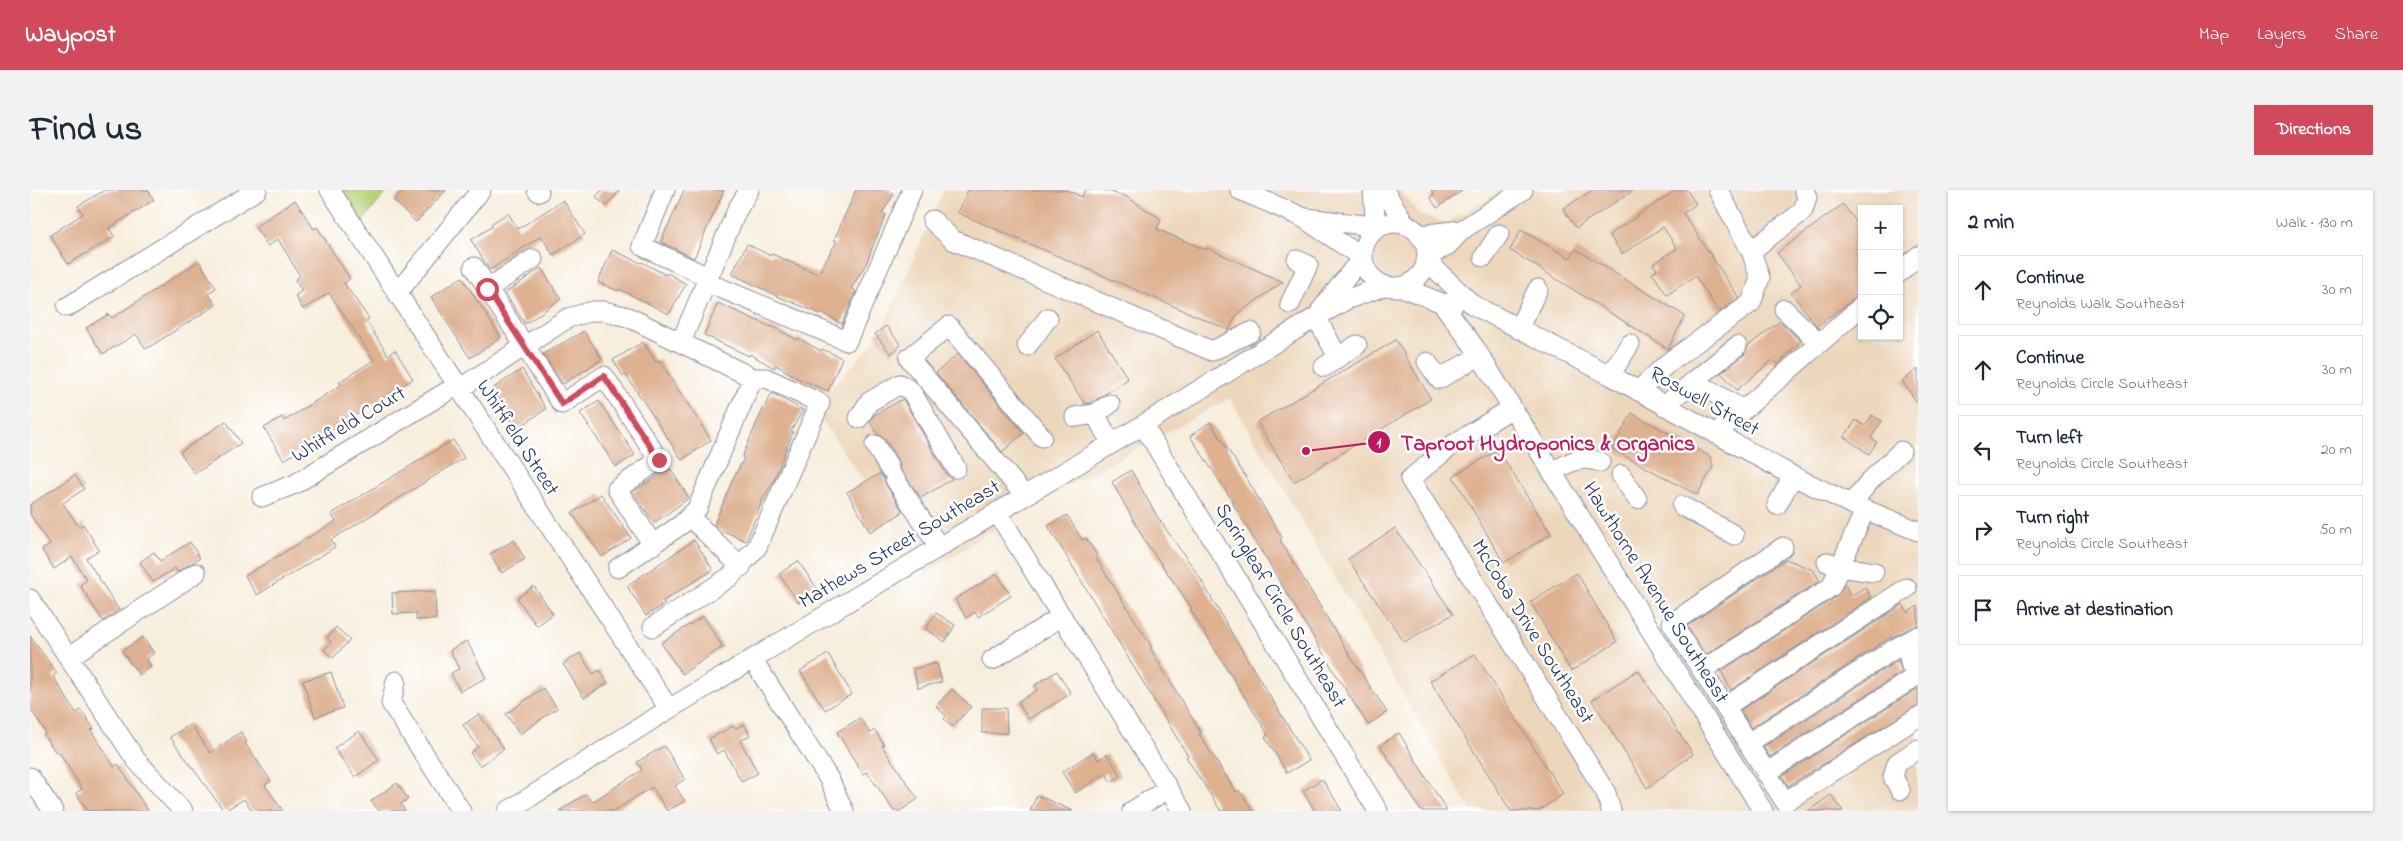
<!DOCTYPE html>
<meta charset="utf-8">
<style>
:root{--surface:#fff;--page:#f2f2f3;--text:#1f2937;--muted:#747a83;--line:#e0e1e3;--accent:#d1495b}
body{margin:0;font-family:"Indie Flower",sans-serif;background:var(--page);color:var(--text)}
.controls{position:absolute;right:15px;top:15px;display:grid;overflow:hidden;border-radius:0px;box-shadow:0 1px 4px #0004}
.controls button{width:45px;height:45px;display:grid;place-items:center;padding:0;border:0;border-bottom:1px solid var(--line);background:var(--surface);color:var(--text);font:25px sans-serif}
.stop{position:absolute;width:15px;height:15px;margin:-11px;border:4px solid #d1495b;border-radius:50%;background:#fff}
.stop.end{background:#d1495b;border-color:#fff;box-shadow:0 1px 5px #0008}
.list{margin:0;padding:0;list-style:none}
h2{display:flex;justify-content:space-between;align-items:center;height:65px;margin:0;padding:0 20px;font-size:21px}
h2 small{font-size:16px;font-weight:400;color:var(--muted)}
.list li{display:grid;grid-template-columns:32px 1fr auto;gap:15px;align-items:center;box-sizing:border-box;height:70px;margin:0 10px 10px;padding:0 10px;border:1px solid var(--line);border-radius:0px}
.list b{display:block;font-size:19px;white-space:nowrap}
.list p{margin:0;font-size:16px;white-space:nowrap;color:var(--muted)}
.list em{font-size:16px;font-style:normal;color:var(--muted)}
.icon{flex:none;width:28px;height:28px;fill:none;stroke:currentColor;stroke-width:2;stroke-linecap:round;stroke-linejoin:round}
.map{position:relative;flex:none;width:1888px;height:621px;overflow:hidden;border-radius:0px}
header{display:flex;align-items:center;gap:30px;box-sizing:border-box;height:70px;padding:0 25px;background:var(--accent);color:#fff}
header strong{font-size:24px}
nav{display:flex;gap:28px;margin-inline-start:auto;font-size:18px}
.intro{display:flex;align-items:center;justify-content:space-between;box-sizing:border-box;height:120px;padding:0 30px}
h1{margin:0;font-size:35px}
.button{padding:12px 22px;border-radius:0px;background:var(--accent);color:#fff;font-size:18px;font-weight:700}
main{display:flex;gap:30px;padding:0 30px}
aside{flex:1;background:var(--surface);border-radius:0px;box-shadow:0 1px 4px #0004}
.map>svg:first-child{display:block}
</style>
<header>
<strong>Waypost</strong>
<nav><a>Map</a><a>Layers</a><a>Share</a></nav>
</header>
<div class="intro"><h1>Find us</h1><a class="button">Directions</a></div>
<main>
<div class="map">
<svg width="1888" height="621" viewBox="0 0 1888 621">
<rect width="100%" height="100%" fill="#fff"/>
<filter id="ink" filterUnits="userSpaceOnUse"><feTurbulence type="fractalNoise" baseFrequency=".02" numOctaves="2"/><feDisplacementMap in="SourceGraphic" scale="10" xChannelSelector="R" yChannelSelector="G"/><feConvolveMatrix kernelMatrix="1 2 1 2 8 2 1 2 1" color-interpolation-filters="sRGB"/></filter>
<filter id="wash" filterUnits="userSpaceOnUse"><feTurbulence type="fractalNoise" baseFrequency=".0096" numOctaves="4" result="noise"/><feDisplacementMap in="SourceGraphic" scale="20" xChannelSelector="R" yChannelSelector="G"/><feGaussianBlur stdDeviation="1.12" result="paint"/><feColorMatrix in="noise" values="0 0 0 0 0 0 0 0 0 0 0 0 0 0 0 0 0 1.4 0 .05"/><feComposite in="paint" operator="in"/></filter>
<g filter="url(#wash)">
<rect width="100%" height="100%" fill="#f7eedd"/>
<!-- built -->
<path fill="#edd7bb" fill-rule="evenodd" d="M914 0H1370L1390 25 1417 33 1472 0H1888V621H1441L1200 208 978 329 897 384 783 217 848 148ZM1832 19H1869V146H1832Z"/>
<!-- green -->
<path fill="#b7d278" stroke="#69806b" d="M311 0H358L332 32Z"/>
<g id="blocks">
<!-- building -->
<path fill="#deb191" d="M75 0H118L124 10 79 38 84 47 38 74 20 45 53 24 48 16Z
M373 0H416L386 32 364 11Z
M572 0H590L576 16 566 7Z
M654 0H694L664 68 631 52Z
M826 0H857L864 4 852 23 856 25 846 48 836 74 821 98 826 101 812 134 792 122 791 124 745 105 702 84 717 54 741 66 742 64 788 84 807 51 804 50Z
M938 0H1037L1052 7 1055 0H1073L1095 6 1131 29 1127 39 1176 60 1177 58 1253 92 1207 124 1199 140 928 23Z
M1401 0H1433L1407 18 1400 7 1404 5Z
M1562 0H1604L1546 38 1533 19Z
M1646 0H1657L1666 14 1653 23 1709 108 1689 122 1665 86 1637 105 1622 83 1627 80 1623 74 1647 58 1633 37 1592 64 1579 45Z
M265 10 284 39 287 37 320 89 314 93 339 129 336 131 358 165 365 160 383 189 254 270 234 238 252 227 254 231 311 195 309 192 344 170 299 103 273 119 265 106 272 101 265 90 270 86 248 49 238 56 225 37Z
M533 10 555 44 523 65 511 46 460 80 441 50 463 36 461 34 478 23 488 39Z
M1813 14 1832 40V103L1787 136 1761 103 1771 95 1747 63Z
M1491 40 1540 68 1546 59 1655 126 1638 159 1480 60Z
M582 60 611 73 612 72 636 85 638 83 656 94 639 124 589 99 588 101 568 92Z
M169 71 186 98 178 103 186 115 116 159 106 144 73 164 56 138 79 124 82 128Z
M511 78 531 109 495 134 475 103Z
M432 87 471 148 440 168 401 107Z
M688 113 741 137 742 136 767 150 768 148 791 161 792 159 812 168 798 201 769 189 746 175 744 178 720 164 719 166 674 145Z
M1750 131 1771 151 1748 174 1742 170 1707 200 1691 183 1714 165 1718 156Z
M856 136 871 155 861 164 845 144Z
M1067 140 1098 189 1061 213 1055 214 1025 169Z
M554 141 572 169 533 194 513 164Z
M1366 150 1401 209 1264 292 1227 232Z
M613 152 626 172 629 170 681 250 652 270 596 185 593 186 583 170Z
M928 164 994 243 972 262 906 183Z
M492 179 516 219 487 239 462 199Z
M1888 179V214L1872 191Z
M742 203 773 220 761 241 763 242 744 290 732 311 716 351 689 339 684 335 703 289 714 268 712 267 733 219Z
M873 209 916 284 922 289 891 308 870 279 869 272 855 249 847 244 840 232 844 225Z
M569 211 605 265 586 277 550 223Z
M1602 223 1681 267 1683 277 1667 305 1582 259Z
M1842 225 1852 231 1841 248 1847 252 1839 264 1814 247 1826 230 1835 236Z
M196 231 211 253 165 284 150 262Z
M1180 232 1217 289 1252 348 1250 350 1320 466 1357 522 1338 535 1308 488 1203 314 1204 313 1160 246Z
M423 250 434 268 301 350 305 357 227 405 215 386 306 331 301 324Z
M1468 260 1521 344 1474 373 1423 286Z
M640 278 659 308 624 333 603 302Z
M1101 280 1128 328 1167 383 1208 454 1279 570 1257 583 1235 547 1238 545 1231 533 1160 419 1162 418 1115 351 1082 292Z
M849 284 854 288 856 295 872 320 870 324 840 342 817 302Z
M45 285 54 299 33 313 49 337 53 334 69 360 56 368 89 420 73 431 50 395 57 390 42 367 24 379 12 360 20 355 0 324V315Z
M571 304 601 348 572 367 542 323Z
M1037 325 1052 350 1056 348 1068 367 1066 368 1122 457 1120 458 1171 543 1169 544 1206 602 1209 600 1223 621H1191L1156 567 1158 566 1018 336Z
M1365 338 1423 424 1374 452 1318 369Z
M484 350 495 369 472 383 460 364Z
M664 350 683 380 633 411 635 414 616 426 597 396Z
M160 352 170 368 147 382 145 378 123 392 110 372 124 362 130 371Z
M1756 369 1783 380 1790 391 1675 465 1657 436Z
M768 371 788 400 769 413 749 384Z
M1547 383 1587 452 1541 481 1500 412Z
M967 384 981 406 948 427 945 422 936 428 925 409Z
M1815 394 1821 406 1835 397 1841 408 1701 500 1691 481 1807 406Z
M504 396 523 424 507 436 487 408Z
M405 401 406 429 386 430V423L363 424 362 403Z
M1873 414 1877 423 1888 416V435L1860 448 1721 538 1710 520Z
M906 423 925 435 915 452 896 439Z
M673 426 693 457 652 484 631 453Z
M306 437 320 450 303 468 294 460 301 452 297 448Z
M0 446 27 483 23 486 46 523 51 520 64 539 61 540 84 577 88 574 118 621H58L46 603 52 599 29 562 27 564 14 545 16 543 0 518Z
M113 447 124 463 116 469 121 477 109 485 92 461Z
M437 451 456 488 430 501 421 483 429 479 420 460Z
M550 463 563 484 570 480 578 493 554 508 533 474Z
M798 464 822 504 795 520 770 481Z
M1445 464 1533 604 1509 621H1481L1400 491Z
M1868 470 1872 482 1740 567 1733 557Z
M907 473 912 492 888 498 883 479Z
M1608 480 1663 564 1617 598 1562 510Z
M1027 481 1041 504 998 529 988 512 1007 500 1005 495Z
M301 482 313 518 285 527 273 491Z
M513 498 527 518 490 544 476 524Z
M1888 498V515L1758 596 1752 586Z
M922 499 941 517 922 537 914 529 916 526 906 516Z
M952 518H976L977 543H952Z
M449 524 474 559 450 576 440 563 448 557 433 535Z
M830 528 840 543 845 540 854 555 852 556 888 609 870 621H864L837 582 833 584 807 542Z
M161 534 180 563 211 542 217 552 215 553 241 591 235 595 253 621H222L214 609 194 621 140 547Z
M714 534 720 545 710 551 728 583 712 592 694 560 687 564 679 549 703 536 705 539Z
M329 541 349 570 325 587 304 558Z
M1369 543 1402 597 1417 621H1391L1350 555Z
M634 556 655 589 645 596 655 611 637 621 622 597 584 621H529L556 604 562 612 612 580 607 572Z
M1063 562 1068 570 1077 564 1091 586 1081 592 1076 583 1045 603 1032 582Z
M1292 589 1312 621H1285L1273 601Z
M367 593 378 609 371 614 375 621H349L341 611Z
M1007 605 1043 621H1000Z
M1801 605 1813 621H1778Z"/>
</g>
</g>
<g filter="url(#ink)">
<use href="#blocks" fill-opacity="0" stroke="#898e9e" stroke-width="1"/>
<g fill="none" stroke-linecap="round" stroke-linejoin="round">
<defs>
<path id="minor" d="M300 0 639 519
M507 0 509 2
M635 0 612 56 678 87
M1210 0 1272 27 1333 68
M1343 0 1345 26 1351 36
M1354 0 1376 35
M1276 28 1350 37
M902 30 923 50 1182 161 1221 142
M1333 65a32 32 0 1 1 64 0a32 32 0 1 1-64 0Z
M1389 45 1432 40
M1721 61 1773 21 1777 7 1774 0
M1397 67 1418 55 1432 40 1493 0
M1454 67 1469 44
M1396 70 1443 115 1580 185 1763 286 1821 314 1888 341
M444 77 532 214 574 186 629 270 587 299 623 355
M1869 83 1888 66
M676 92 817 151 882 0
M1371 97 1412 113 1424 114
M457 99 503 69
M368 102 451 0
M1412 113 1445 158 1733 621
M1260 114 1278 75 1267 70
M37 117 227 0
M1754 119 1789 153
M1291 120 1323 79 1333 70
M1286 127 1308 167
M1488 139 1508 99
M651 152 707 20 719 0
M997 156 1018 128
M1397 172 1409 189 1449 166
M1294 177 1327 155
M1580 185 1600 154
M1664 191 1707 156
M429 199 538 128 563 121H574L598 127 723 188 667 319 652 334 588 378
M1608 201 1639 172 1721 113 1730 88 1721 61 1688 0
M1634 216 1664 191 1713 220
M1482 218 1421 256 1380 289 1576 603 1581 621
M1065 224 1081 253
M1045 227 1065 224 1080 214
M829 228 839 212 870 194 881 201 926 278
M1113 235 1348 621
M1686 244 1832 116
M845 255 859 278
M1523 282C1539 272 1551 265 1570 272
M1591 285 1607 309
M865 289 909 357
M995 306 879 168 919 136 1012 247
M232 307 265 294 426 196
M1821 314 1839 292 1871 261
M1747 315 1763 286
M1652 316 1704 345
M967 322 1152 621
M660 327 711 377
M1753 357 1642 433 1755 612 1888 527
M1797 372 1811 377 1844 382
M0 409 106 570 153 621
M623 437 701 386 727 357 790 213 736 188H723
M1888 450 1878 463 1881 476 1888 483
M39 467 166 383
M723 470 799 589 814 621
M962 470 1032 426
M1672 480 1801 397 1835 320
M366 491 361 513 431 621
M1695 517 1877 398
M1718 553 1866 458 1888 446
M1736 583 1888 485
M0 587 23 621
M1870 600 1863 587 1867 573 1888 559
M478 621 639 519 1113 235 1286 127 1318 109 1354 96
M1102 621 1138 599"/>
</defs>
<!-- minor casing -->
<use href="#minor" stroke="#898e9e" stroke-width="21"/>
<!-- minor -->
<use href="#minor" stroke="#fff" stroke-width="19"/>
</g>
</g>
<g fill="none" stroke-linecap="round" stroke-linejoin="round" filter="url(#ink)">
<!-- route -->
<path stroke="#d1495b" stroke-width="6" d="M457 99 532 214 574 186 629 270"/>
</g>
<g text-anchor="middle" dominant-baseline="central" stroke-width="5" stroke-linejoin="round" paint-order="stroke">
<!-- street labels -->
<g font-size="21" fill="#1b2f5e" stroke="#fff">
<text transform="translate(1674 212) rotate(29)">Roswell Street</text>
<text transform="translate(319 235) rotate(-31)">Whitfield Court</text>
<text transform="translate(487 248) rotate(57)">Whitfield Street</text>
<text transform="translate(870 355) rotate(-31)">Mathews Street Southeast</text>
<text transform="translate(1625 403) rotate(58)">Hawthorne Avenue Southeast</text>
<text transform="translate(1250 416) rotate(59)">Springleaf Circle Southeast</text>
<text transform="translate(1502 442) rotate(58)">McCoba Drive Southeast</text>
</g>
</g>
<!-- callouts -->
<path fill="none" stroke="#c2185b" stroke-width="2" d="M1276 261L1349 252"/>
<g fill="#c2185b" stroke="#fff" stroke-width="2">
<circle cx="1276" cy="261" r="5"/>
<circle cx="1349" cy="252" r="12"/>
</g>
<g font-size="15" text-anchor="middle" font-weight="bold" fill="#fff">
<text x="1349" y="257">1</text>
</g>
<g font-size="22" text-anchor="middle" font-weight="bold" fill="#c2185b" stroke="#fff" stroke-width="5" stroke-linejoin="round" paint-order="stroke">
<text x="1518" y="260">Taproot Hydroponics &amp; Organics</text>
</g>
</svg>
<div class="controls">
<button>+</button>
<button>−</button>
<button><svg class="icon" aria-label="locate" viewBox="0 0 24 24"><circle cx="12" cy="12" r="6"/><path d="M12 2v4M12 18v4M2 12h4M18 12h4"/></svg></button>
</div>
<div class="stop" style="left:457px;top:99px"></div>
<div class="stop end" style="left:629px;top:270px"></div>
</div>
<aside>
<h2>2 min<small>Walk · 130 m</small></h2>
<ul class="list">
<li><svg class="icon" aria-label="ahead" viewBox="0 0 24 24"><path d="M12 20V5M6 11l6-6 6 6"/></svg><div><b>Continue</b><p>Reynolds Walk Southeast</p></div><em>30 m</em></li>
<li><svg class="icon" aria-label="ahead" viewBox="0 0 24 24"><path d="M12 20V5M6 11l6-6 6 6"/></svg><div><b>Continue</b><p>Reynolds Circle Southeast</p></div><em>30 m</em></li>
<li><svg class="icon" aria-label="left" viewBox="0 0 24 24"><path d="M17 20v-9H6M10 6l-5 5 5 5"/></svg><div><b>Turn left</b><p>Reynolds Circle Southeast</p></div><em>20 m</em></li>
<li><svg class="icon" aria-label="right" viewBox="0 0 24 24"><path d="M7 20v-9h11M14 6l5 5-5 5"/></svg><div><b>Turn right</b><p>Reynolds Circle Southeast</p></div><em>50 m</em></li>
<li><svg class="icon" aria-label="arrive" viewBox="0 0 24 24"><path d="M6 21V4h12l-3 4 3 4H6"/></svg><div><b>Arrive at destination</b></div></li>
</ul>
</aside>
</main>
